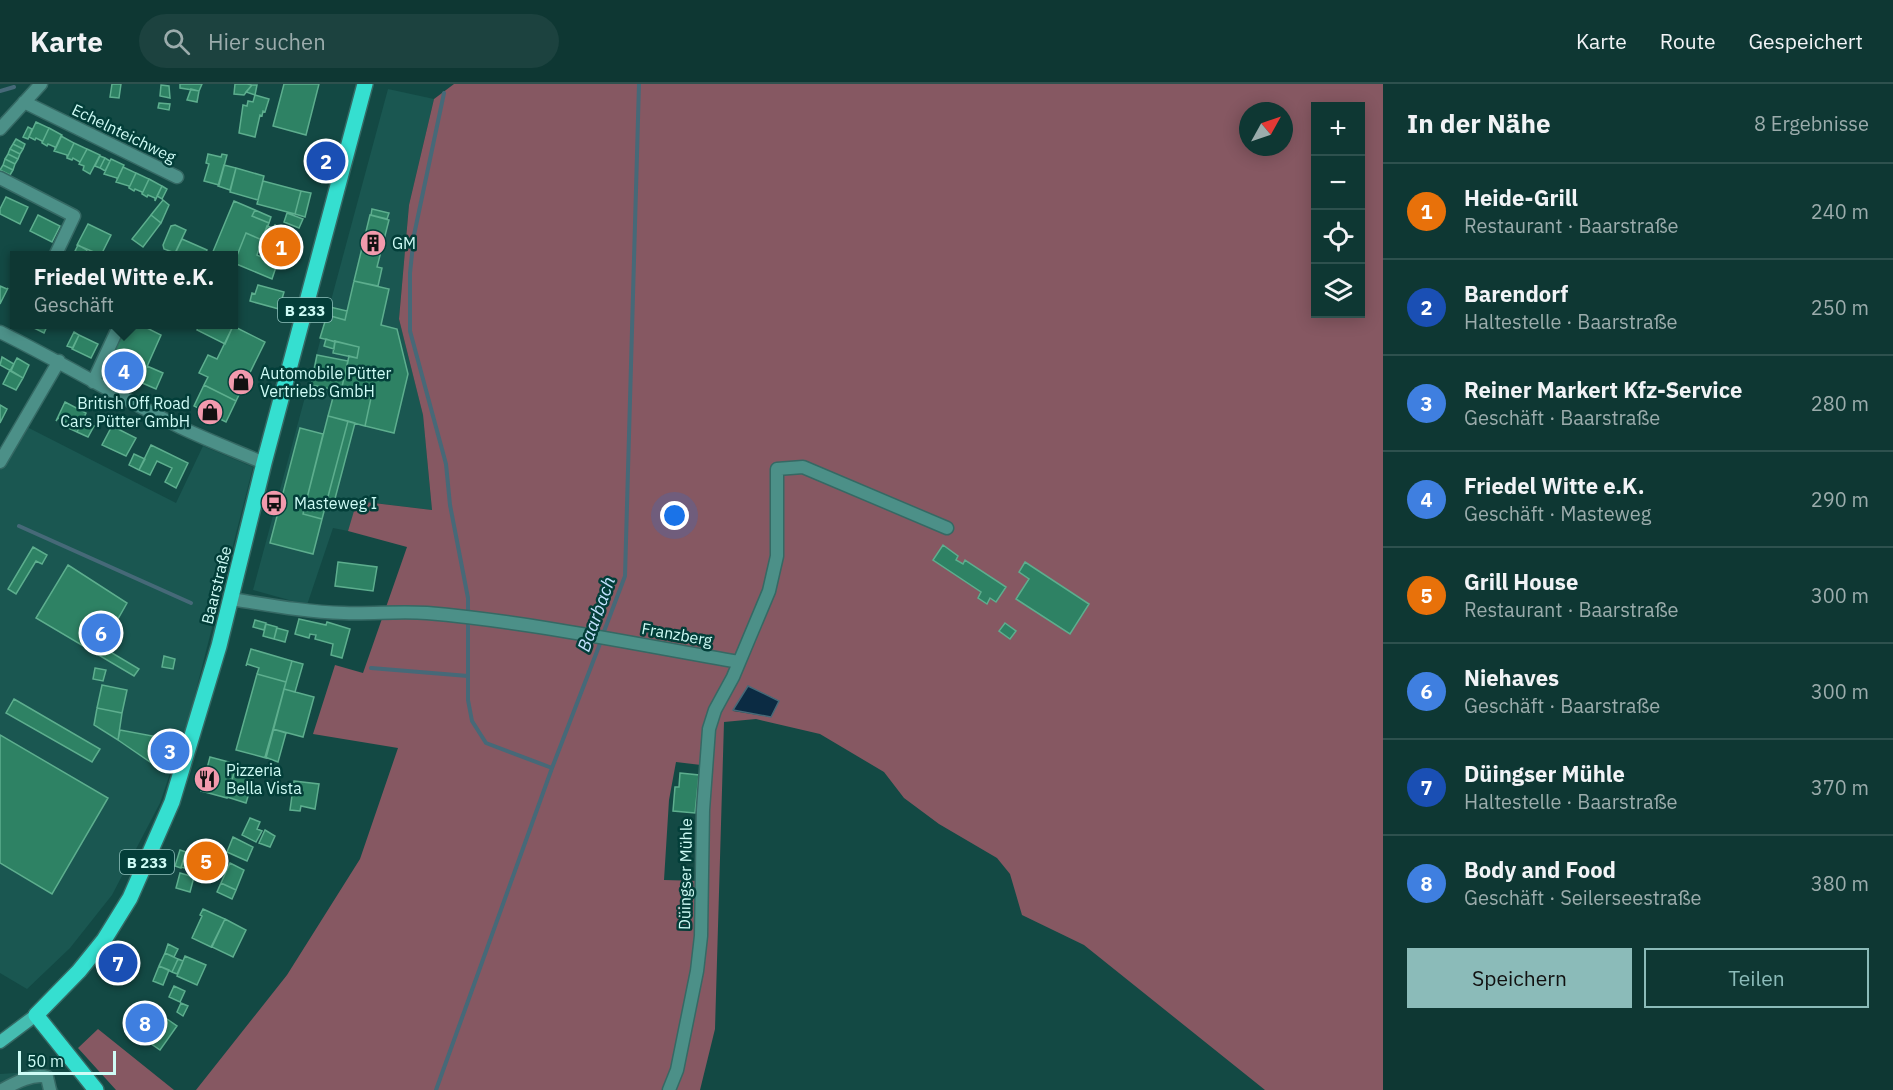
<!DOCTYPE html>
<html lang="de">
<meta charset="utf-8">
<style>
:root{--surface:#0e3733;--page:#1c423f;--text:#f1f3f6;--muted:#9bacac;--line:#2e514e;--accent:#8bbbb9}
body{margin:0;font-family:"IBM Plex Sans",sans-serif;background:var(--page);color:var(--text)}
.controls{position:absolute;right:18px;top:18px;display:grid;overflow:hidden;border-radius:0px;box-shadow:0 3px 15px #0003}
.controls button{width:54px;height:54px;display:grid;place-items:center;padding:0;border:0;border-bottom:2px solid var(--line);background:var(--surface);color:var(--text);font:30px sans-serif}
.compass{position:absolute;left:1239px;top:18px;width:54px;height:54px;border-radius:50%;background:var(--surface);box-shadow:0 3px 15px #0003;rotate:50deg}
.scale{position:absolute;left:18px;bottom:15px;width:98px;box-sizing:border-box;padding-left:6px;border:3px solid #cefbf5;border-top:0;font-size:16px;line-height:21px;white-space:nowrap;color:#cefbf5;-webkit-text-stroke:4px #033e39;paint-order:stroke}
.you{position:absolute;left:675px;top:432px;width:21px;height:21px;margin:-15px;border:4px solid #fff;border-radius:50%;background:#1a73e8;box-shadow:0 0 0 9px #1a73e833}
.badge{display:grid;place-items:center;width:39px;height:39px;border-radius:50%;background:var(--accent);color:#fff;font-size:20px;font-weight:700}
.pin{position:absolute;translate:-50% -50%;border:3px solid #fff;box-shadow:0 2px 6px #0006}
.popup{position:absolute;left:10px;top:167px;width:228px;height:78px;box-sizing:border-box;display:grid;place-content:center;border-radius:0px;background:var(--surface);filter:drop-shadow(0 2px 4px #0005);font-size:20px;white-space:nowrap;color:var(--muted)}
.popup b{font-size:22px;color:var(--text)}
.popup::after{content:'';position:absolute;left:50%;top:100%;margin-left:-12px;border:12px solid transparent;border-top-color:var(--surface)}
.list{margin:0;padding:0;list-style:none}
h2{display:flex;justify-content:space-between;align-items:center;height:78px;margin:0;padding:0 24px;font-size:26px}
h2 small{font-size:20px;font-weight:400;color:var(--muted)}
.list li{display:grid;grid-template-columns:39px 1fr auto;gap:18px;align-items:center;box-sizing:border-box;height:96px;padding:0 24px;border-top:2px solid var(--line)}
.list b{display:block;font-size:22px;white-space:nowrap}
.list p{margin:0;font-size:20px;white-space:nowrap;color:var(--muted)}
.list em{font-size:20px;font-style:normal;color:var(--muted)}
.actions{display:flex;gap:12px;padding:18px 24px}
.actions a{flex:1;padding:14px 0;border:2px solid var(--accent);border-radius:0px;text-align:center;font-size:21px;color:var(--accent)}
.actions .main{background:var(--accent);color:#111}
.icon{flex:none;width:33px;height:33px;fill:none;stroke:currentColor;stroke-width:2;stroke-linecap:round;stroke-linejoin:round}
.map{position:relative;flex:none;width:1383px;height:1006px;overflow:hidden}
header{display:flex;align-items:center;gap:36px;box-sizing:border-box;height:84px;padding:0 30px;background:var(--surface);border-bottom:2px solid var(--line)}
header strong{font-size:28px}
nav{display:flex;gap:33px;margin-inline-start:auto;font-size:21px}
.search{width:420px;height:54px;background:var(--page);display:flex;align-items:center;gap:15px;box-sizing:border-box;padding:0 21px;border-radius:33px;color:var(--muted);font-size:22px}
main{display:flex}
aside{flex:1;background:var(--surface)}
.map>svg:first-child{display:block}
</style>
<header>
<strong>Karte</strong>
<div class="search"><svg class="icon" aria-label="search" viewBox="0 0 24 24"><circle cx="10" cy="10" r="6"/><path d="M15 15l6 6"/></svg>Hier suchen</div>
<nav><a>Karte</a><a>Route</a><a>Gespeichert</a></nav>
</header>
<main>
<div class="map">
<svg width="1383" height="1006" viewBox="0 0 1383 1006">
<rect width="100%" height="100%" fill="#134944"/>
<!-- built -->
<path fill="#1a5751" d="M388 5 434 15 409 121 399 235 423 331 432 426 358 417 348 447 333 444 307 521 253 506Z
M25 342 176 419 203 362 253 383 190 630 160 719 112 811 70 864 27 905 0 889V386Z
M47 987 59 1006H0V990Z"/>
<!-- green -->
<path fill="#865862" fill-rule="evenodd" d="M454 0H1383V1006H1265L1084 861 1022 831 1010 790 997 774 939 740 904 714 884 688 820 650 756 635 724 638 715 945 700 1006H673L681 984 702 888 712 643 741 584 760 539 755 537 713 625 705 646 701 681 676 678 669 716 664 796 699 797 693 885 697 887 677 985 669 1006H196L287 891 360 775 398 664 313 650 335 581 363 589 407 463 348 447 357 417 432 426 423 331 399 235 409 121 434 15ZM1316 22H1360V230H1316ZM1248 27H1284V63H1248ZM748 602 779 617 771 633 733 627Z
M98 945 174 1006H116L78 964Z"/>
<!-- water -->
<path fill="#0b2b43" stroke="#466978" stroke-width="1.5" d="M748 602 779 617 771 633 733 626Z"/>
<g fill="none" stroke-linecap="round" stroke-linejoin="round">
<!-- stream -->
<path stroke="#466978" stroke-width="4" d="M0 7 14 3
M444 9 414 151 410 189V247L446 380 450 421 468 514V616L472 637 486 659 552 684
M19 442 191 519
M603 550 625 492 639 0
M371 584 468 592
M436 1006 552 684 601 557"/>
</g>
<!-- building -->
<path fill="#2e8264" stroke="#5dae8e" stroke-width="1.5" d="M112 0H121L119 14 110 13Z
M180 0H202L199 7 180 4Z
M235 0H247L252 1 244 11 234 10Z
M284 0H319L306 51 273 42Z
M161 1 169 2 170 14 160 12Z
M252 1H257L255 11 246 8Z
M191 5 199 7 197 18 187 16Z
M255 11 269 15 265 28 263 27 262 32 260 31 255 53 239 49 243 21 247 22 248 17 253 18Z
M159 19 170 20 169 26 158 24Z
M36 38 49 44 42 59V57L36 54 35 56 29 53Z
M28 43 32 45 28 55 23 53Z
M49 44 62 51 55 66V63L48 60 47 62 42 59Z
M61 52 74 59 67 74V71L54 67Z
M16 55 25 60 23 65 13 60Z
M74 59 87 65 79 80 80 78 73 74 72 76 67 74Z
M13 60 23 65 20 70 10 65Z
M10 65 20 70 18 75 8 70Z
M87 65 100 71 90 90 83 86 84 82 79 80Z
M8 70 18 75 15 80 5 75Z
M208 70 221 73 222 70 227 71 219 101 204 97 209 80 206 79Z
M100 72 105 74 100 84 95 82Z
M105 74 110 77 105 87 100 84Z
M5 75 15 80 13 86 3 81Z
M111 75 124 81 117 96V94L104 90Z
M3 81 13 86 10 91 0 86Z
M224 81 236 84 230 106 218 102Z
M123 83 136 89 129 104V102L116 98Z
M236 84 264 92 258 116 230 108Z
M136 89 149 95 142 110V108L135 105 134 107 129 104Z
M149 95 162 102 155 117V114L148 111 147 113 142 110Z
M263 97 301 107 295 130 257 120Z
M162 102 167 105 162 115 157 112Z
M301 107 311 109 305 133 295 130Z
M6 113 28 123 20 140 0 130V125Z
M163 116 169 121 161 139 151 131Z
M234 117 255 126 252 132 269 139 262 156 246 149 234 179V172L212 170Z
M372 125 389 129 387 135 371 131Z
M255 126 271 133 269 139 252 132Z
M287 129 303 135 299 144 284 138Z
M38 131 60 142 52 158 30 147Z
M151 131 161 139 143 163 132 155Z
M370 131 389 136 377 183 382 184 378 202 354 197Z
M88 140 111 151 101 171 77 161Z
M175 141 186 146 175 169 164 165 163 161 171 142Z
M275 141 297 152 286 176 266 170 269 161 261 159 267 142 273 144Z
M246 149 262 156 257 171 277 180 272 195 234 179Z
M182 155 207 166 205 172H179L175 170Z
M78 161 87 166 85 171 75 167Z
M354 197 389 205 381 241 397 245 408 290 394 349 365 342 371 314 341 307 349 272 357 274 359 263 320 254 327 231 345 236Z
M258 201 284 208 279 225 250 217 252 209 255 210Z
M0 202 7 205 8 204 0 220Z
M330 223 347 227 345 236 327 231Z
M26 240H48L44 249Z
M127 240H139L161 251 141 296 108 281Z
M200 240H230L233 242 225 260 197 246Z
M233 242 265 258 236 317 204 301 208 293 199 289 208 271 217 275Z
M74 248 79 251 73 264 67 262Z
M79 251 98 260 91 274 72 265Z
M326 255 335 258 334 265 324 262Z
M335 257 359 263 357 274 333 269Z
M317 271 348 277 341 307 311 301Z
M2 273 14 280 11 287 0 281Z
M17 274 29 281 23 294 10 287Z
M147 282 163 289 156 305 140 298Z
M10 286 23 294 16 306 3 300Z
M204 301 236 317 226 338 194 322Z
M335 306 371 314 365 342 328 332Z
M65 318 86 329 77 348 68 344 70 340 58 334 56 337Z
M0 321 7 325 0 339Z
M328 332 348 337 322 435 303 430Z
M82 336 94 342 88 353 77 348Z
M348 337 355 339 332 426 325 424Z
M112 342 136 354 126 372 102 361Z
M300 344 323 350 303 430 322 435 313 470 270 459Z
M151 361 188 379 176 404 165 398 172 384 157 377 150 391 139 386Z
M134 370 145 375 139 386 129 381Z
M943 461 958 472 956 476 963 480 965 476 1006 503 996 518 990 514 987 520 978 514 981 508 933 476Z
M33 463 47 471 42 480 36 477 16 510 8 505Z
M338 478 377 483 373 507 335 502Z
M1025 478 1089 520 1070 550 1016 515 1029 495 1019 488Z
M68 481 127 519 102 563 139 585 134 592 36 534Z
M299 535 326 541 327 538 350 545 342 574 331 571 333 560 315 555 316 551 310 550 309 554 295 550Z
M255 536 266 539 264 546 253 543Z
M1005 539 1016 547 1010 555 999 547Z
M266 540 277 543 274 555 263 552Z
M277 544 288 547 285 558 274 555Z
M251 565 292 577 286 598 257 590 259 584 247 580 246 582Z
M164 572 175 575 173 585 162 583Z
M292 577 303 580 295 608 284 605Z
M95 584 106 586 103 597 93 595Z
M257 590 286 598 266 674 236 666Z
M102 601 127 606 122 629 97 624Z
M284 605 314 613 303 653 273 645Z
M14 615 100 665 92 678 6 629Z
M97 624 122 629 118 656 94 641Z
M273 645 286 649 278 678 265 673Z
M120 646 158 653 157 659 154 658 152 666 155 667 153 680 118 656Z
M0 651 108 714 52 810 0 779Z
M158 653 175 657 170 678 154 675 155 667 152 666 154 658 157 659Z
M210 673 229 678 227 687 234 689 232 696 235 697 232 708 229 707 227 714 201 707Z
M234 689 253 694 249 709 233 705 235 697 232 696Z
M680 689 699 691 695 729 673 727 675 703H679Z
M294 697 319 700 315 725 301 722 300 727 290 726Z
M233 705 249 709 246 719 227 713 229 707 232 708Z
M250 734 260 738 257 745 262 747 256 758 242 751Z
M265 746 275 752 270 763 259 759Z
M233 753 253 763 247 777 227 768Z
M180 766 186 768 181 784 175 782Z
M186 768 212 775 207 790 181 783Z
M230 779 244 786 236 806 221 799Z
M180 789 194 793 190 808 176 804Z
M221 799 236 806 232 815 217 808Z
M203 825 225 835 211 863 192 854 202 832 200 831Z
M225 835 246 846 233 873 212 863Z
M168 860 178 865 174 873 165 869Z
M165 869 178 875 172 888 159 882Z
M185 872 206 881 197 901 177 892Z
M178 875 183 877 177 890 172 888Z
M159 882 169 886 163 901 153 897Z
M174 902 185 907 180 918 169 913Z
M181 919 188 922 183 932 177 928Z
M148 930 163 940 152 957 137 946 141 940 140 939Z
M167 935 177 942 160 966 150 959Z"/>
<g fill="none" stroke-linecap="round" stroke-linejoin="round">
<defs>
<path id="minor" d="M24 18 177 93
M0 45 41 0
M0 94 74 132 55 172
M0 248C61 278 119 313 180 343 207 356 236 367 264 379
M93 298 120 240
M0 378 59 277
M231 515C269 521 306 528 344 529 372 530 400 527 427 529 531 538 635 560 739 578
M2 1006C15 999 33 989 47 993L50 1006
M669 1006 677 986 697 887 701 852 703 726 709 645 715 626 733 593 769 507 777 472V385L803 383 947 444"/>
<path id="secondary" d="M0 958 36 931"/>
<path id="primary" d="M96 1006 36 931 79 887 104 856 130 814 172 718 219 562 264 379 365 0"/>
</defs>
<!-- minor casing -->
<use href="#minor" stroke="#356964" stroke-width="15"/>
<!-- secondary casing -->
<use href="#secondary" stroke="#356964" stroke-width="15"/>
<!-- primary casing -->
<use href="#primary" stroke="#356964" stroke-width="18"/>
<!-- minor -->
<use href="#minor" stroke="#4c9088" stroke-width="12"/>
<!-- secondary -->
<use href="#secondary" stroke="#45bdb1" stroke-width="12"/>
<!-- primary -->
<use href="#primary" stroke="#35dfd0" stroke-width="15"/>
</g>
<!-- icons -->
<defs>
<symbol id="building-disc" viewBox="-11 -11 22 22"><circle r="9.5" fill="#f29aad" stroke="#033e39"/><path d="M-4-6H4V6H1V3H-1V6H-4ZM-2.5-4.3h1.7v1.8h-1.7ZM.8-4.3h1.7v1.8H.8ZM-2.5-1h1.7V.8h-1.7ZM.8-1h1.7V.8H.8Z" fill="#111"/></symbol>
<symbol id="shop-disc" viewBox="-11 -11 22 22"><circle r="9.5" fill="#f29aad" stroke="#033e39"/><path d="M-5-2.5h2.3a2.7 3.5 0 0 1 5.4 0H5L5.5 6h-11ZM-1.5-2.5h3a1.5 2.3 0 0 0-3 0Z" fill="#111"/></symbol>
<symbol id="bus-disc" viewBox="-11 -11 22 22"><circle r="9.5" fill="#f29aad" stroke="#033e39"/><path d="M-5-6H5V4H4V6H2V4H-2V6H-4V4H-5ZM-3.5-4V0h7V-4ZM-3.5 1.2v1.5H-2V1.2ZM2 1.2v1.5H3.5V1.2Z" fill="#111"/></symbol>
<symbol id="restaurant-disc" viewBox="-11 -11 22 22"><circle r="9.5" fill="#f29aad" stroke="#033e39"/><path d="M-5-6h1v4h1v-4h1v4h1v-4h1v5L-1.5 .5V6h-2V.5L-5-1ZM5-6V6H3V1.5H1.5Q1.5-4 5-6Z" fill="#111"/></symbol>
</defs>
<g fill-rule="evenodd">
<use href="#building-disc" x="358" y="144" width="30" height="30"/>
<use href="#shop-disc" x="226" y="283" width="30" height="30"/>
<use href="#shop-disc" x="195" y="313" width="30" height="30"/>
<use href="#bus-disc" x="259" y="404" width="30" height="30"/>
<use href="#restaurant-disc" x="192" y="680" width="30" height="30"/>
</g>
<g text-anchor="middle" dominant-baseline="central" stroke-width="5" stroke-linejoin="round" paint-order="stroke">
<!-- shield labels -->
<g fill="#033e39" stroke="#91c2bd" stroke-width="1.5">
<rect x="278" y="214" width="54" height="24" rx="4.5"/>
<rect x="120" y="766" width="54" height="24" rx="4.5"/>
</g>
<g font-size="15" font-weight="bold" fill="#cefbf5">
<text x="305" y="226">B 233</text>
<text x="147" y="778">B 233</text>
</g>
<!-- street labels -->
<g font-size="16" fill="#cefbf5" stroke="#033e39">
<text transform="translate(124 49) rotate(26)">Echelnteichweg</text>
<text transform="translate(216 501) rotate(-76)">Baarstraße</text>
<text transform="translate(677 550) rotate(10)">Franzberg</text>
<text transform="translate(685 790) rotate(-89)">Düingser Mühle</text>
</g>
<!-- poi labels -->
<g font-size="16" fill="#cefbf5" stroke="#033e39" text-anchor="start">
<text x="392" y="159">GM</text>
<text x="260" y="289">Automobile Pütter<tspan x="260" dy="18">Vertriebs GmbH</tspan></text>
<text x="190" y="319" text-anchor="end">British Off Road<tspan x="190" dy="18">Cars Pütter GmbH</tspan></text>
<text x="294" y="419">Masteweg I</text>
<text x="226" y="686">Pizzeria<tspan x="226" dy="18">Bella Vista</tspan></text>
</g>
<!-- water labels -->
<g font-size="18" font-style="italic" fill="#c3e2fe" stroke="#033e39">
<text transform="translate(596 530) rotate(-70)">Baarbach</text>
</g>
</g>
</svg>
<div class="controls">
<button>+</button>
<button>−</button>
<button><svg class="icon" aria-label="locate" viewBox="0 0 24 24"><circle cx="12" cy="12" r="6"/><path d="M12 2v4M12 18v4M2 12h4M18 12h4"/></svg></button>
<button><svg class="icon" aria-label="layers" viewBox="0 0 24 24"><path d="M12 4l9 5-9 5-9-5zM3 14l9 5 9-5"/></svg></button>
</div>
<svg class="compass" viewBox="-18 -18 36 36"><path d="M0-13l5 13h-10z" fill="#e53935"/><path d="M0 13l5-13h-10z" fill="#9bacac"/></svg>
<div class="scale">50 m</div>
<div class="you"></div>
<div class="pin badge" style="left:281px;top:163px;background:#e8710a">1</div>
<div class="pin badge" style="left:326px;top:77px;background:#1a4fb4">2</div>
<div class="pin badge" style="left:170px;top:667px;background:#3f7fe0">3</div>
<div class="pin badge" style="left:124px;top:287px;background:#3f7fe0">4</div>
<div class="popup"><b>Friedel Witte e.K.</b>Geschäft</div>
<div class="pin badge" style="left:206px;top:777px;background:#e8710a">5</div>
<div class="pin badge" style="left:101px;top:549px;background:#3f7fe0">6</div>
<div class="pin badge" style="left:118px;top:879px;background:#1a4fb4">7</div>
<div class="pin badge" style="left:145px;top:939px;background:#3f7fe0">8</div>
</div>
<aside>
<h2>In der Nähe<small>8 Ergebnisse</small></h2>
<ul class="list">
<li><span class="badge" style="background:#e8710a">1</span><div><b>Heide-Grill</b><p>Restaurant · Baarstraße</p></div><em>240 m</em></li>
<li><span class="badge" style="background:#1a4fb4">2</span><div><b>Barendorf</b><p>Haltestelle · Baarstraße</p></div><em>250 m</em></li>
<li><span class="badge" style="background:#3f7fe0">3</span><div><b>Reiner Markert Kfz-Service</b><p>Geschäft · Baarstraße</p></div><em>280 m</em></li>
<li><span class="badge" style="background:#3f7fe0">4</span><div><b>Friedel Witte e.K.</b><p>Geschäft · Masteweg</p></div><em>290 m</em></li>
<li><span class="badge" style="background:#e8710a">5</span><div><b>Grill House</b><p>Restaurant · Baarstraße</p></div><em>300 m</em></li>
<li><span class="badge" style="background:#3f7fe0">6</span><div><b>Niehaves</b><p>Geschäft · Baarstraße</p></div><em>300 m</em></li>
<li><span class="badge" style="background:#1a4fb4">7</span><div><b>Düingser Mühle</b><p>Haltestelle · Baarstraße</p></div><em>370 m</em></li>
<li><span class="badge" style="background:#3f7fe0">8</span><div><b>Body and Food</b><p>Geschäft · Seilerseestraße</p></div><em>380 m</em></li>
</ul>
<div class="actions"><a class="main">Speichern</a><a>Teilen</a></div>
</aside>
</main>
